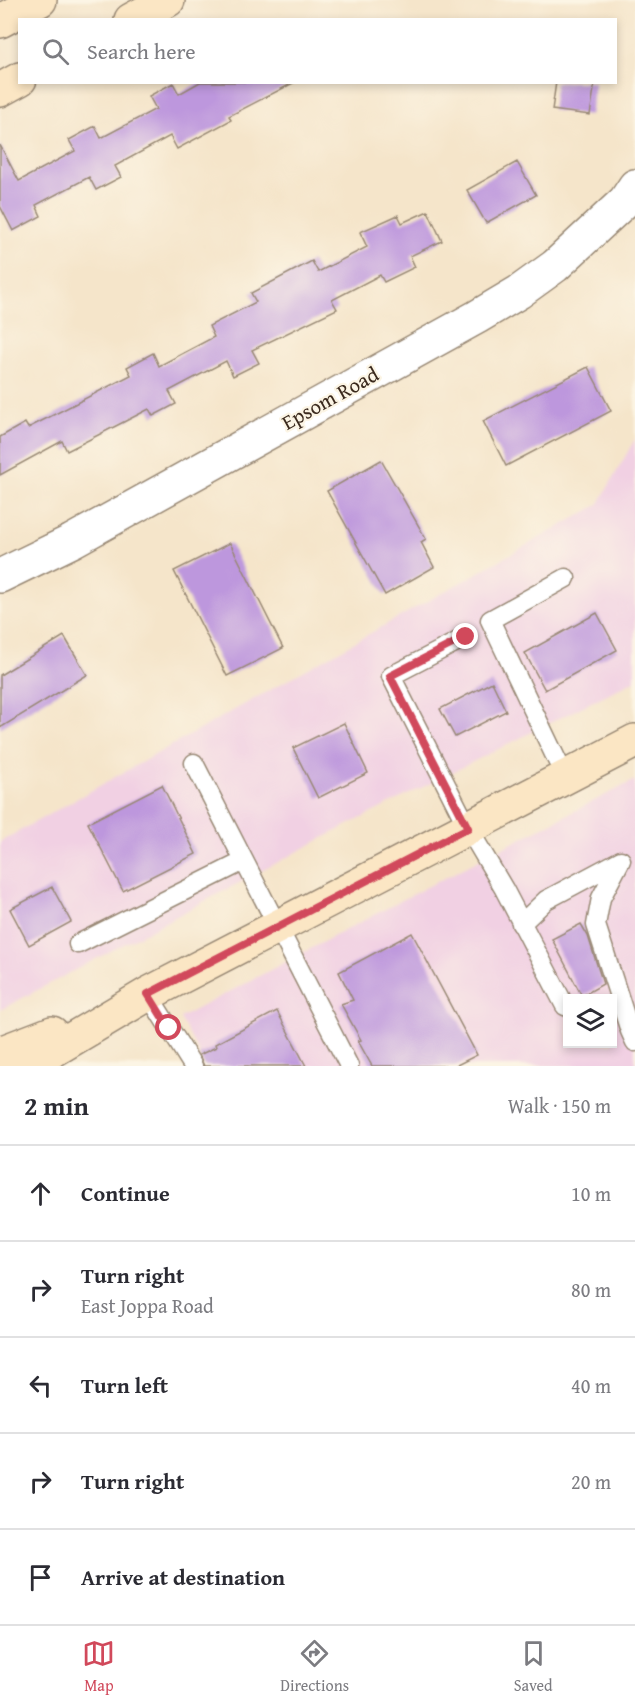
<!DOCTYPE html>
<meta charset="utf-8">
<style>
:root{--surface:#fff;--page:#f2f2f3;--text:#2b2b33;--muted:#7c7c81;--line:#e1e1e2;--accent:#d1495b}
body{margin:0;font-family:"Gentium Book Plus",serif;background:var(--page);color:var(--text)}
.controls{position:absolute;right:18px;bottom:18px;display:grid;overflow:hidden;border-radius:0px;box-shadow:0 3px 9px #0003}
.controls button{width:54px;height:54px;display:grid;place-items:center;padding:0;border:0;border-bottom:2px solid var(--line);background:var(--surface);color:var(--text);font:30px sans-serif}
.stop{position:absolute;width:18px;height:18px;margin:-14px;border:4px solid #d1495b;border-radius:50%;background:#fff}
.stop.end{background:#d1495b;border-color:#fff;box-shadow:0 2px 6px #0008}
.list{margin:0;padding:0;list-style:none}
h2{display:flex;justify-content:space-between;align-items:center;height:78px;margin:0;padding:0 24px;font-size:26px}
h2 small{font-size:20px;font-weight:400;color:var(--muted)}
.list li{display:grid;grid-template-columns:39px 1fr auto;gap:18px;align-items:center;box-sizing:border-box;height:96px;padding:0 24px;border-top:2px solid var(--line)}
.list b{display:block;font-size:22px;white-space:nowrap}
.list p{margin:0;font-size:20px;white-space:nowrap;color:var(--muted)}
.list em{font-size:20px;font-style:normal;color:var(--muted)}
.icon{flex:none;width:33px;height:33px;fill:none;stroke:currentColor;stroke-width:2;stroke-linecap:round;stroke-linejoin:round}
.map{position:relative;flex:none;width:635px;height:1066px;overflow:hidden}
.search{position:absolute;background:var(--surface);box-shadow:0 3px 9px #0003;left:18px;right:18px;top:18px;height:66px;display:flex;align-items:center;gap:15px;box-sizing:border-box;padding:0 21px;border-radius:0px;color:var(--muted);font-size:22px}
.sheet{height:558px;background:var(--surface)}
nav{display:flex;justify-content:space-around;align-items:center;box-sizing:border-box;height:84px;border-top:2px solid var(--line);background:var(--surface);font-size:16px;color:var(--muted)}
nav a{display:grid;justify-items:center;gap:3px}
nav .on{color:var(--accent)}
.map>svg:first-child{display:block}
</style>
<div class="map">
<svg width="635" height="1066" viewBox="0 0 635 1066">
<rect width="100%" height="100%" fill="#fcf5e5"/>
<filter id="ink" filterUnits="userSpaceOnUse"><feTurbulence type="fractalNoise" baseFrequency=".0167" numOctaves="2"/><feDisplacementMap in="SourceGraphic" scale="12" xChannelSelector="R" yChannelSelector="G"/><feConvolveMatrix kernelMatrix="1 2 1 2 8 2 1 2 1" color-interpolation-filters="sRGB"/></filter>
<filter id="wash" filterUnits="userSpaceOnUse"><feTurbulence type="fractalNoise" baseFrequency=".008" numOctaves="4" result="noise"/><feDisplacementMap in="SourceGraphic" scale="24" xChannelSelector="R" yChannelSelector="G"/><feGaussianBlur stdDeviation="1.35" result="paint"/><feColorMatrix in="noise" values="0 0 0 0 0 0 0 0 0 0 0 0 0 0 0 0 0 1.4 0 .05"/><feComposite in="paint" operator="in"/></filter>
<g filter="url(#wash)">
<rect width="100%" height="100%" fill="#f5e5ca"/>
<!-- built -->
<path fill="#f1d0e3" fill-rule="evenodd" d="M635 439V680L342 828 0 1010V842L598 505Z
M635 780V1066H206L180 1018 423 889ZM568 999H612V1044H568Z"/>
<g id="blocks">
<!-- building -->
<path fill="#bd97dd" d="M200 82H295L229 116 231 120 177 149 170 136 115 166 121 177 96 190 89 177 36 205 41 216 13 231 0 206V145L19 181 75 151 69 140 95 126 101 138 156 109 149 96 173 83 179 94Z
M556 82H595L590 115 552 110Z
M517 162 536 195 486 223 467 190Z
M428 211 442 241 410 256 415 267 384 282 380 275 332 300 337 309 252 350 259 363 233 376 226 361 169 391 176 404 153 416 149 409 67 451 62 441 0 475V437L25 423 28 428 131 375 127 367 153 353 159 366 214 337 209 326 256 302 251 293 312 261 318 272 367 247 360 232 398 215 402 223Z
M588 367 611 411 506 466 483 421Z
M381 460 426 539 421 542 434 567 385 595 327 491Z
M230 543 283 648 227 676 174 571Z
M597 613 617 650 545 690 525 653Z
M64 636 87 675 0 728V675Z
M492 682 506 711 455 737 440 709Z
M344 723 368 773 318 798 293 748Z
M162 785 196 854 123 891 88 823Z
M52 887 71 922 29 945 10 909Z
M581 924 588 936 603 984 582 996 552 939Z
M412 933 477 1055 455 1066H372L358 1041 361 1040 341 1004 353 1000 339 972Z
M277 1011 306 1066H204L199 1055 216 1047 215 1044Z"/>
</g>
</g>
<g filter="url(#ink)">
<use href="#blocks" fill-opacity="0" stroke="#988874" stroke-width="1.5"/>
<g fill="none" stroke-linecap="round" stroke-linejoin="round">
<defs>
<path id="lane" d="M466 637 391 676 468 828 504 889 565 1006 568 1007
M194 763 349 1066
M565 777 490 620 566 578
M521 924 546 900 621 860 601 898 596 925 630 1031 635 1042
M78 944 244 861
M148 994 193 1066"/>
<path id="street" d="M0 576 72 541 477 317 519 292 555 266 625 201 635 186"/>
<path id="secondary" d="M131 20 168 0
M0 21 40 0
M0 90 20 79
M0 1053 52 1033
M27 1066 148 994 635 741"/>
</defs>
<!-- lane casing -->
<use href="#lane" stroke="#988874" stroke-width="21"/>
<!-- street casing -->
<use href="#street" stroke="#988874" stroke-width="36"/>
<!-- secondary casing -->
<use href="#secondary" stroke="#988874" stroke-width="36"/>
<!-- lane -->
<use href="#lane" stroke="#fff" stroke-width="18"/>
<!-- street -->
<use href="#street" stroke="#fff" stroke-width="33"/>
<!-- secondary -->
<use href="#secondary" stroke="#fbe6c4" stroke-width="33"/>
</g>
</g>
<g fill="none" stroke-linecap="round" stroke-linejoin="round" filter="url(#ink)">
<!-- route -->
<path stroke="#d1495b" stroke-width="8" d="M169 1028 148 994 468 828 390 676 466 637"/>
</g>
<g text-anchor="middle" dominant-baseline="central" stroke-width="4.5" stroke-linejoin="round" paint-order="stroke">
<!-- street labels -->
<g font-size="21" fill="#3b2a1e" stroke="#fcf5e5">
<text transform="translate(330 398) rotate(-29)">Epsom Road</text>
</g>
</g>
</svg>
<div class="controls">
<button><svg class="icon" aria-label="layers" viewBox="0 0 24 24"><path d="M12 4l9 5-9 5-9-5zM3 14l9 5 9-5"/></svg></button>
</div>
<div class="stop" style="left:169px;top:1028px"></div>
<div class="stop end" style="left:466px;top:637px"></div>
<div class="search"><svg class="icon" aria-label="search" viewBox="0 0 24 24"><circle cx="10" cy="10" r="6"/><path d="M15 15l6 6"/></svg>Search here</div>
</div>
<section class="sheet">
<h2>2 min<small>Walk · 150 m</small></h2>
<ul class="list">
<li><svg class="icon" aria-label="ahead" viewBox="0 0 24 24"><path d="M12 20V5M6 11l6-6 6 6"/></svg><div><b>Continue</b></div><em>10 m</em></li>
<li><svg class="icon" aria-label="right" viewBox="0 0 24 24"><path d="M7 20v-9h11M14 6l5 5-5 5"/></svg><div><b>Turn right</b><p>East Joppa Road</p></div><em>80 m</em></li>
<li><svg class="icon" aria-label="left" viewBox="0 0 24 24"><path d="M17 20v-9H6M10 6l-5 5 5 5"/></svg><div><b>Turn left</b></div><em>40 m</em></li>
<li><svg class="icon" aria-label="right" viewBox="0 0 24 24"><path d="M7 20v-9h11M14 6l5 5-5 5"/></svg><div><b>Turn right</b></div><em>20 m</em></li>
<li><svg class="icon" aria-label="arrive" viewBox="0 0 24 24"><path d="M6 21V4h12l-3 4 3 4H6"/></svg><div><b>Arrive at destination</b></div></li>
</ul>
</section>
<nav>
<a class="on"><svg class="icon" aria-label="map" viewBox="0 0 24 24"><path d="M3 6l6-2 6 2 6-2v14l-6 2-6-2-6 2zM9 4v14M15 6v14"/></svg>Map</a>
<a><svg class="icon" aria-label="directions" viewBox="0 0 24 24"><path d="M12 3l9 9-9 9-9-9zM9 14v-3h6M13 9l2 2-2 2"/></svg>Directions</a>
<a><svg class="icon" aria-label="saved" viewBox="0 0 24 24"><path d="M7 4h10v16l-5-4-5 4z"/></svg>Saved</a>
</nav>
